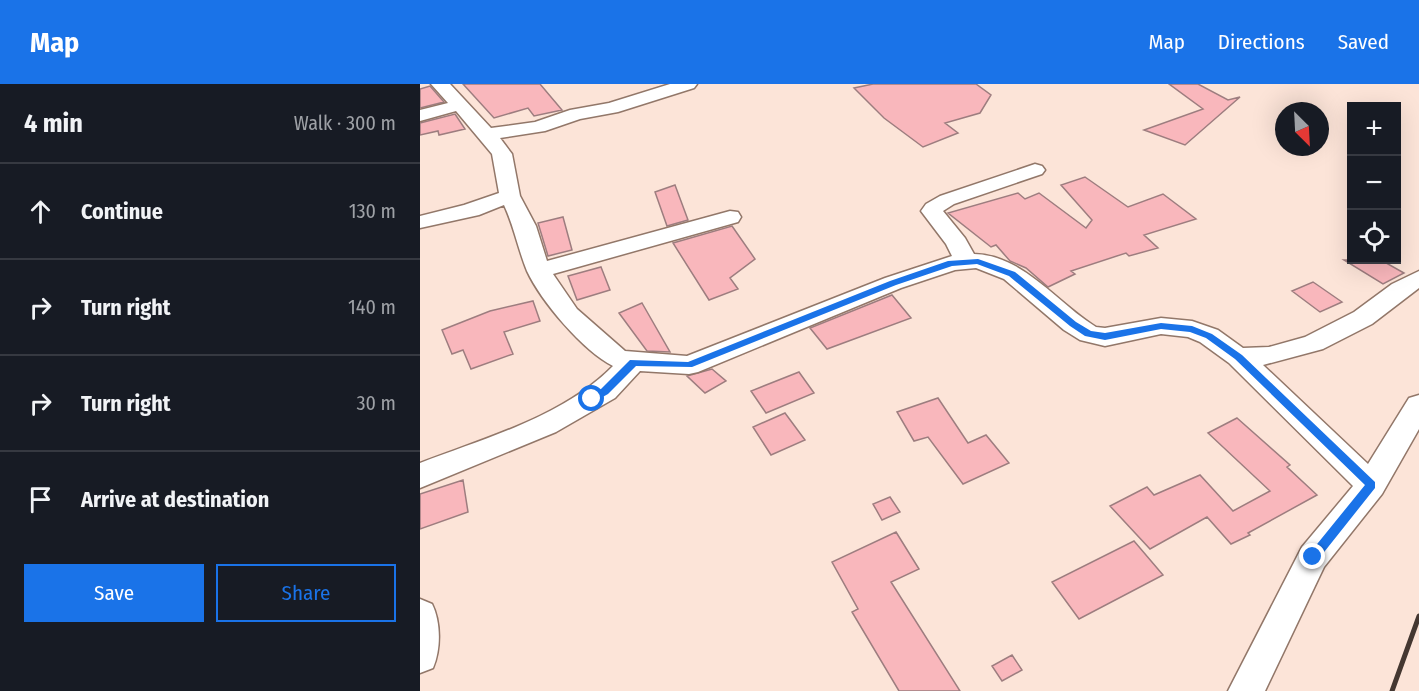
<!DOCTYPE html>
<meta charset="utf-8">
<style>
:root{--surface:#171b24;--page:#20242c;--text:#f1f3f6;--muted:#9ea1a6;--line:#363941;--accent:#1a73e8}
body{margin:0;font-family:"Fira Sans Condensed",sans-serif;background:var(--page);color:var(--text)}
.controls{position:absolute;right:18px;top:18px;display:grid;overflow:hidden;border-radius:0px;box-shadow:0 6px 24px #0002}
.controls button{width:54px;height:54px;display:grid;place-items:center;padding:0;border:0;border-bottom:2px solid var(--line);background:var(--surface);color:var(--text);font:30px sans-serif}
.compass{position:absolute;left:855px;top:18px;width:54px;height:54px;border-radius:50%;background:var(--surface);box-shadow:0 6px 24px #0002;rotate:156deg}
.stop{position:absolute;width:18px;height:18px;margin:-14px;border:4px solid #1a73e8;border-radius:50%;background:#fff}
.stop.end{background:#1a73e8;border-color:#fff;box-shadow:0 2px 6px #0008}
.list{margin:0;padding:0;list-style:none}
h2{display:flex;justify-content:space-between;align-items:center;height:78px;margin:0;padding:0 24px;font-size:26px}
h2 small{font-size:20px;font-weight:400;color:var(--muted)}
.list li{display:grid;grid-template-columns:39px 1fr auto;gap:18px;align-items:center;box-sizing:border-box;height:96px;padding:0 24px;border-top:2px solid var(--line)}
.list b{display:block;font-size:22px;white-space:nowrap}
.list em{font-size:20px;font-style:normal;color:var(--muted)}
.actions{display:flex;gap:12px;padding:18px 24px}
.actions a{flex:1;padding:14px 0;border:2px solid var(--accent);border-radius:0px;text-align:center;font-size:21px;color:var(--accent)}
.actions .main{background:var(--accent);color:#fff}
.icon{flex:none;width:33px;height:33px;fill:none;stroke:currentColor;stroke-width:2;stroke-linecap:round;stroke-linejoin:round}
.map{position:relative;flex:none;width:999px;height:607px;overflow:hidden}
header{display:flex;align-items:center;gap:36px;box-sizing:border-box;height:84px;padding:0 30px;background:var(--accent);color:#fff}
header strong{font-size:28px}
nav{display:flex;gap:33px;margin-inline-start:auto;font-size:21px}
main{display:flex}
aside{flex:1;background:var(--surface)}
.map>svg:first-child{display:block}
</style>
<header>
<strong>Map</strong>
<nav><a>Map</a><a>Directions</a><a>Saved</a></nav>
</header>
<main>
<aside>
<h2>4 min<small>Walk · 300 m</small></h2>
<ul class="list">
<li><svg class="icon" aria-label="ahead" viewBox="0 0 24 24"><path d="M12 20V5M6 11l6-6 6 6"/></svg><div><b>Continue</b></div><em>130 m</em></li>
<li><svg class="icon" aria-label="right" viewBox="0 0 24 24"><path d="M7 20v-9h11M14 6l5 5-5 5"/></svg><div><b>Turn right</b></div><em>140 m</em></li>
<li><svg class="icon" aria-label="right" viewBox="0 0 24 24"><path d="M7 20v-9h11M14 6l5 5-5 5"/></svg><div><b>Turn right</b></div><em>30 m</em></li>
<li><svg class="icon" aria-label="arrive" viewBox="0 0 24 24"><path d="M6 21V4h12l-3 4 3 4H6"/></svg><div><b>Arrive at destination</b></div></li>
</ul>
<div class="actions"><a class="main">Save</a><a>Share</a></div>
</aside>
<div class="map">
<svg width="999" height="607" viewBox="0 0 999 607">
<rect width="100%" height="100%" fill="#fce4d8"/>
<!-- building -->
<path fill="#f9b7bc" stroke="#9d7d7f" stroke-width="1.5" d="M43 0H120L142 26 114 32 108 24 74 34Z
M453 0H556L571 11 560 29 525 39 538 49 503 63 464 34 434 4Z
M749 0H778L808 16 820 13 765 61 724 46 783 25Z
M10 2 24 18 0 24V5Z
M35 30 45 45 19 51 18 47 0 51V39Z
M665 93 708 123 743 110 776 135 724 151 738 164 709 172 706 169 651 187 655 190 628 203 606 184 590 177 576 161 571 163 528 129 598 109 605 115 619 109 666 144 672 136 641 101Z
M255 101 268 136 247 142 235 108Z
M143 133 152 166 128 172 118 139Z
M312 142 335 175 310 194 318 205 289 216 253 159Z
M924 176H961L984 189 963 200Z
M181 183 190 206 157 216 148 192Z
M893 198 896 200 922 218 900 228 872 207Z
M472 211 491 234 407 265 390 244Z
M113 217 120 237 84 248 93 270 51 285 43 266 32 270 22 246 70 227Z
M222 219 250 268 227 267 199 229Z
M292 285 306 297 285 309 267 292Z
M379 288 394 309 346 329 331 307Z
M518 314 548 359 566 351 589 379 543 400 508 353 494 357 477 328Z
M365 329 385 356 351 371 333 343Z
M817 334 870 381 867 383 897 411 828 449 830 451 811 460 787 433 730 465 690 422 727 403 734 411 780 391 813 427 850 407 788 349Z
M43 396 48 428 0 445V410Z
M470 413 480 428 462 436 453 420Z
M476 448 499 485 471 498 540 607H479L432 528 438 525 412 478Z
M714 457 743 491 659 535 632 498Z
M592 571 602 586 582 597 572 582Z"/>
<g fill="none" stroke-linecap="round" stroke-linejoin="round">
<defs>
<path id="minor" d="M11 0H30L71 44 115 38 150 26 189 19 250 0H277L274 4 198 28 160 35 125 47 80 54 92 70 100 112 116 142 127 177 310 127 318 128 321 133 318 138 133 190 157 225 205 267 267 272 465 194 532 172 526 160 501 127 506 120 520 112 615 80 622 82 625 86 622 90 534 120 523 127 545 154 554 170C603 171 637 219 676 243L685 244 741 234 772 237 798 246 823 264 849 263 885 253 934 228 972 200 999 187V204L952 240 903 265 843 281 948 380 989 314 999 311V345L962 410 904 483 845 607H808L882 463 933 402 809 279 780 258 768 253 741 250 685 262 660 256 644 246 584 195 556 184 535 186 481 204 278 288 269 290 220 287 195 314 136 348 0 404V379C65 354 143 333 193 282 163 267 121 217 107 187 98 165 94 142 84 121L59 131 0 144V132L44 121 79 109 72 70 36 27 0 37V26L28 19Z
M0 515 12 520C21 538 21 565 13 584L0 589Z"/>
</defs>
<!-- minor casing -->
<use href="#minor" stroke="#927769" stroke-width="3"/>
<!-- minor -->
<use href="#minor" fill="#fff" fill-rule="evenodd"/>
<!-- rail -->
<path stroke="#443731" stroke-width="5" d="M972 607 999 532"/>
</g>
<!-- route -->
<path fill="#1a73e8" d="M558 175 595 188 656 238 671 247 685 249 741 239 772 242 792 250 822 271 955 398V404L897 477H889V470L945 401 815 275 786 254 770 248 741 245 685 256 665 252 650 242 589 192 557 180 532 182 476 201 272 283 216 282 188 310 172 319 167 315 181 305 210 276 268 278 470 197 528 177Z"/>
</svg>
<div class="controls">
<button>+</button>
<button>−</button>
<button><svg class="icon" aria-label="locate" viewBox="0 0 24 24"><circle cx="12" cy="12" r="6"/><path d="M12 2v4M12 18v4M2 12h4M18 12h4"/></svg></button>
</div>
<svg class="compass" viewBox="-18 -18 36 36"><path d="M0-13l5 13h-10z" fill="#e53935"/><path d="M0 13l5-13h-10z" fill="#9ea1a6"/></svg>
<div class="stop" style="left:172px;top:315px"></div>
<div class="stop end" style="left:893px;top:473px"></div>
</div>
</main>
